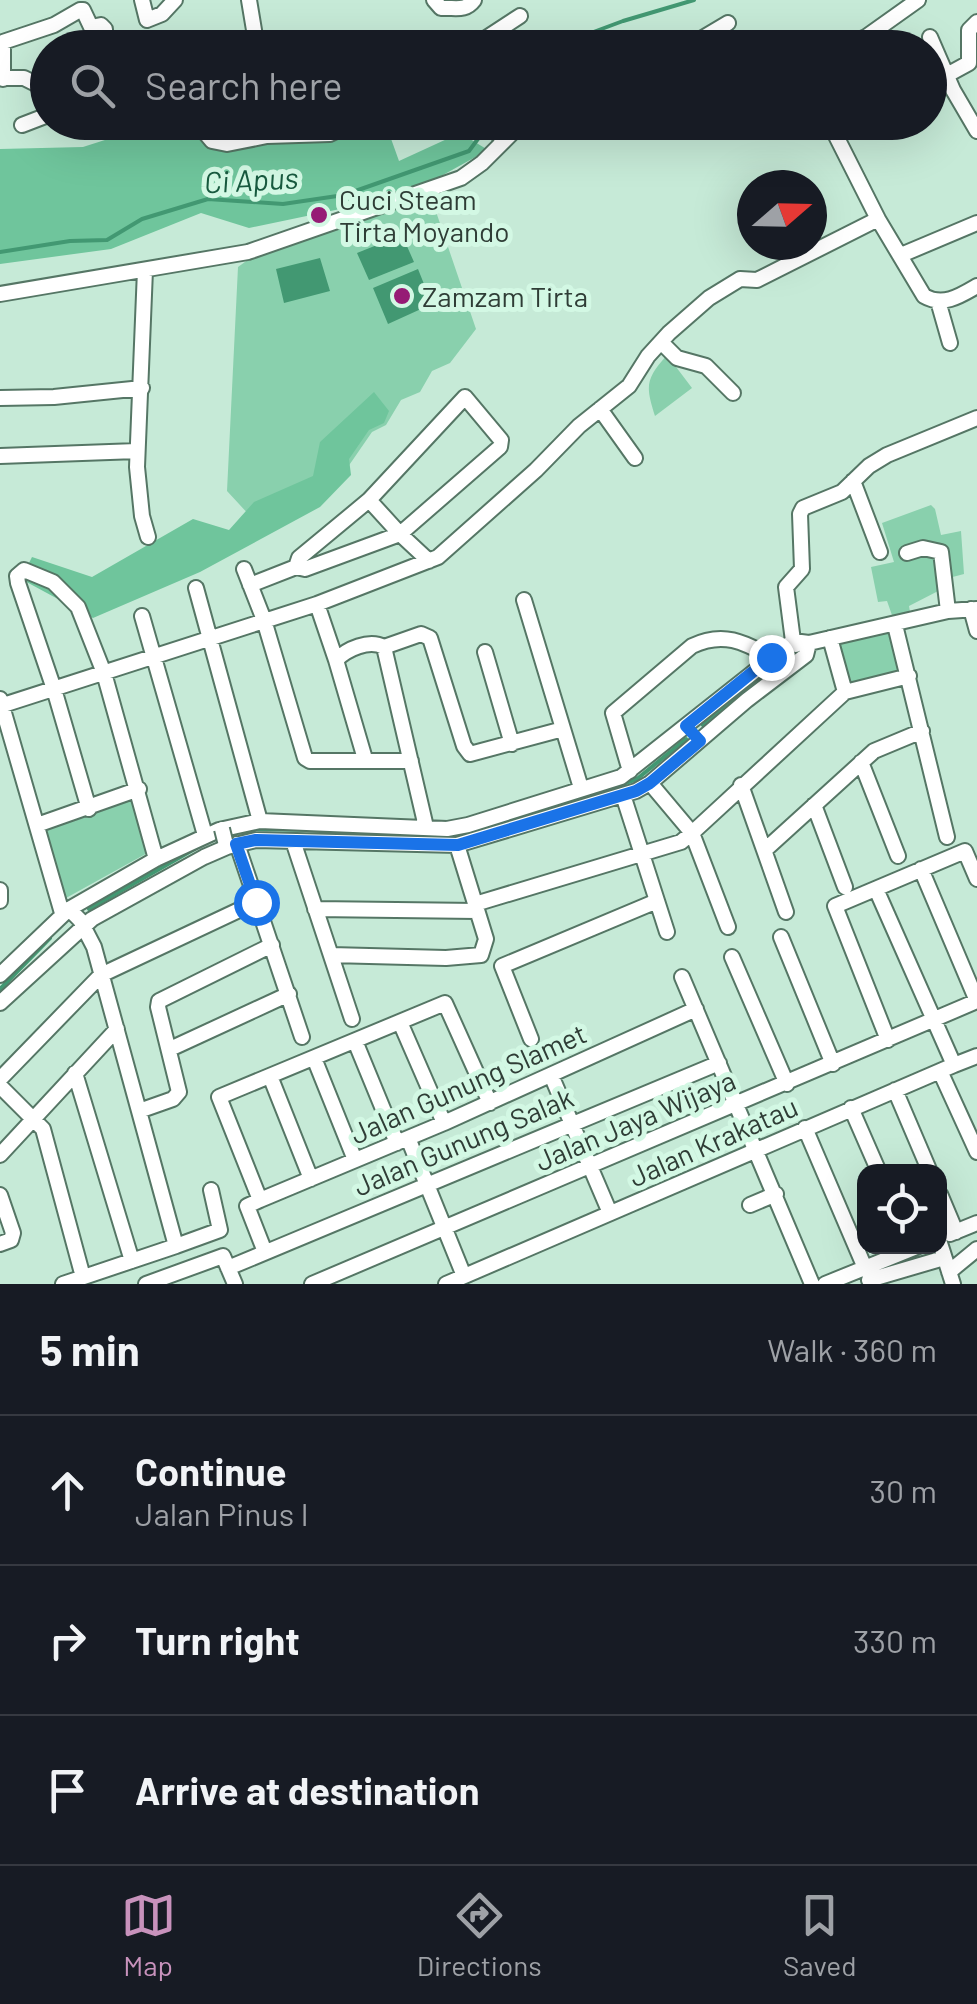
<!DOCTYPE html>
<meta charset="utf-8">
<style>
:root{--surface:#171b24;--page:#242831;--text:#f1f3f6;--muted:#9ea1a6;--line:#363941;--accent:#c892bc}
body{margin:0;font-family:Barlow,sans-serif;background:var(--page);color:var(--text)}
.controls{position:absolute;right:30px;bottom:30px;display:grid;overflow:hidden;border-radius:20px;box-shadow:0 10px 40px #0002}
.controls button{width:90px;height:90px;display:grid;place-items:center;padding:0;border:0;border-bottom:2px solid var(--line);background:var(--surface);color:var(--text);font:50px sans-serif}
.compass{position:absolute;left:737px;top:170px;width:90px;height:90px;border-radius:50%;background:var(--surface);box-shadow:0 10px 40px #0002;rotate:70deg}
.stop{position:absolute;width:30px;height:30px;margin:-22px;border:8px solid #1a73e8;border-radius:50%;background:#fff}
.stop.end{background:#1a73e8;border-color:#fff;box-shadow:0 2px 10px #0008}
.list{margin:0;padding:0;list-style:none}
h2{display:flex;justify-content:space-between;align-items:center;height:130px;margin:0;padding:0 40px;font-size:42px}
h2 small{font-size:32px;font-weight:400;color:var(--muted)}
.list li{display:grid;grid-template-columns:65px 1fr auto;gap:30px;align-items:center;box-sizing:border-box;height:150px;padding:0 40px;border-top:2px solid var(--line)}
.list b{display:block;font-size:38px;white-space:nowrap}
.list p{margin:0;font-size:32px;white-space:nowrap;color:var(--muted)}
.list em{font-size:32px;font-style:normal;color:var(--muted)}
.icon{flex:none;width:55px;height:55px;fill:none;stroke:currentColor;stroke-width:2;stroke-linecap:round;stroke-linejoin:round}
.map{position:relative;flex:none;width:977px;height:1284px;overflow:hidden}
.search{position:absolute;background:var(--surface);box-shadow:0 10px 40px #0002;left:30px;right:30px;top:30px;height:110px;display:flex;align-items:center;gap:25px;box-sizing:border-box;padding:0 35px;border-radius:55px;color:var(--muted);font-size:38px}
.sheet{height:580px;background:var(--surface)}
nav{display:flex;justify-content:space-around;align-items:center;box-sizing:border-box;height:140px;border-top:2px solid var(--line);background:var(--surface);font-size:28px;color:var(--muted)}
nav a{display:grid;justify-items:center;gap:5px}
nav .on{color:var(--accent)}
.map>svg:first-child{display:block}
</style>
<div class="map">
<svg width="977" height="1284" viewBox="0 0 977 1284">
<rect width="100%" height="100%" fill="#c6ead7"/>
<!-- green -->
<path fill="#89d0ad" d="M419 192 431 197 476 329 450 363 432 371 420 392 401 400 386 425 372 432 332 490 264 531 227 491 238 267 270 244Z
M667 355 692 388 655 416C645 385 646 379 667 355Z
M931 505 935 509 941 535 961 531 964 574 945 579 944 588 909 606 910 612 893 618 887 601 878 602 871 567 894 562 882 523Z
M895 625 909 676 845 692 830 638Z
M136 795 151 851 66 898 44 829Z"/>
<!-- forest -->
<path fill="#6fc59c" d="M385 122 399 161 460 133 488 150 407 195 249 228 201 213 111 249 0 264V149L83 147 158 123Z
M374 392 389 411 384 423 369 430 349 459 351 475 320 507 200 572 93 618 21 579 32 557 92 577 193 519 229 530 254 502 313 476 320 442Z"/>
<!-- water -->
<path fill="#429872" d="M402 235 414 262 369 280 357 253Z
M320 258 330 291 284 303 276 269Z
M418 269 432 304 388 324 373 288Z"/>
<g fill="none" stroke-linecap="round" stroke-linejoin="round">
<!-- stream -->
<path stroke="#429872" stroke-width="4" d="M562 48 572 40 623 21 694 0
M0 252 70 241 107 240 142 219 208 199 283 204 344 195 469 151 486 128
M703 725 787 655
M592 795 637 779 686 739
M519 816 577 799
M252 829 317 830
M89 909 198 847
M0 989 50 938"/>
<defs>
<path id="minor" d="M142 0 147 20 162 14 175 0
M249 0 257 48
M434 0 441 8C455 7 465 12 474 0
M930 37 953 90 977 131
M420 42 421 48
M471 48 520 16
M686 48 728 23
M841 48 866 37 918 0
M947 75 969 63V30L977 22
M0 78H24L48 90
M3 79V42L54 25 80 10H83L91 27 101 25 105 29V48
M196 122 212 141 227 144 267 136 330 134 355 122
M243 122 244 125
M483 122 505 140
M829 122 878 219 924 296C943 307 960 296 977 286
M22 125 48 115
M901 255 977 223
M145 270 137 467 142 516 148 537
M0 294 248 252 461 178 482 163 523 122
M938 301 950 343
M661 342 677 358 706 366 733 393
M0 398 54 397 142 388
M600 409 635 458
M0 456 137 451
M853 481 880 552
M907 553 923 548 941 552 948 611
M296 567 299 558 369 500
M244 569 264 620 305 758 310 761H411
M250 585 296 567 305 569 400 534 369 500 465 397 501 440 500 447 400 534 429 561
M196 588 260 821
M524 600 581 788
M317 604 336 660
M971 609 977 631
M142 616 205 835
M895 625 947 837
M830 638 845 692
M796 645 793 641 786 587 802 569 800 514 803 508 842 492 869 466 887 455 977 418
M384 647 426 827
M485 652 512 744
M0 699 62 913
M0 706 317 604 438 557 536 470 579 426 629 386 648 356 669 333 709 298 740 279 757 280 878 219
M365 759 336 660C347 649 369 639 384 647L421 634 430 638 464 746 470 754 563 729
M861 762 898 856
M630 771 613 713 692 646C723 631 744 642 771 657
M650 783 692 833 845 692 909 676
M741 785 786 912
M623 795 667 932
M814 805 845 887
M89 809 54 689 18 583 17 576 24 570 53 582 78 607 104 673 156 859
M37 825 139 789
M293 841 352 1019
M237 844 302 1037
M766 849 874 751 922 731
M921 869 977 1001
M0 890V901
M475 904 681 842 692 833 728 927
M69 909 80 920 94 947 176 1246 220 1230 211 1190
M315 909 477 911
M781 937 833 1064
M331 955 446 958 481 955 486 939 457 845
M732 957 787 1084
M0 975 69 909 156 859 219 830 260 821 447 829 468 825 621 777 793 641 809 643 948 611 977 609
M682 977 812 1284
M0 1003 92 919 204 857 227 847 256 840 457 845 636 791 650 783 747 700 806 655 809 643
M400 1022 444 1123
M531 1039 502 966 657 901
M888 1040 835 906 965 851 977 879
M355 1041 397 1143
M170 1049 289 994
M314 1058 355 1160
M954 1065 977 1056
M940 1071 977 1152
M75 1073 132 1261
M551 1075 610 1213
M270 1076 311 1179
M0 1079 101 975 256 902
M0 1086 43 1129 83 1277
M895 1090 930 1172
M851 1108 879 1172
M139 1111 173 1099 179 1092 158 1007 159 1001 272 945
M805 1128 865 1268
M408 1138 464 1276
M0 1155 117 1029
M940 1194 956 1232
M0 1195 13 1233 11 1240 0 1244
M260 1200 444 1123 696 1009
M750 1205 776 1194
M950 1234 977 1223
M940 1243 953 1284
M265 1252 247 1206 260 1200 219 1097 445 1003 490 1103
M228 1268 719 1063
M949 1272 977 1249
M869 1280 944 1258
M63 1284 176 1246
M146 1284 223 1256 235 1284
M312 1284 977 1001
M446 1284 954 1065 876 889
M825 1284 919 1246"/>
</defs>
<!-- minor casing -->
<use href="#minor" stroke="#557665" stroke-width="18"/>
<!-- minor -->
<use href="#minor" stroke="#fff" stroke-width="14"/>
<defs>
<path id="minor-bridge" d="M222 829 225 841"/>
</defs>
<!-- minor-bridge casing -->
<use href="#minor-bridge" stroke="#557665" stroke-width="18" stroke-linecap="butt"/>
<!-- minor-bridge -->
<use href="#minor-bridge" stroke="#fff" stroke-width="14"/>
</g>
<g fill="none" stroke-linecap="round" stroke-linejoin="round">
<!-- route -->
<path stroke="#1a73e8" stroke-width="12" d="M256 902 236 844 256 840 458 845 636 791 650 783 700 741 686 726 771 657"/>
</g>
<!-- markers -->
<g fill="#961b75" stroke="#d3f8e4" stroke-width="4">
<circle cx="319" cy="215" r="10"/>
<circle cx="402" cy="296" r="10"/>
</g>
<g text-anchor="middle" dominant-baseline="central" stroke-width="10" stroke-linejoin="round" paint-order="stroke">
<!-- poi labels -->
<g font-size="28" fill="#2f3d36" stroke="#d3f8e4" text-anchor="start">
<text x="339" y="199">Cuci Steam<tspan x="339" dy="32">Tirta Moyando</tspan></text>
<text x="422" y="296">Zamzam Tirta</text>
</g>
<!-- street labels -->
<g font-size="28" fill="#2f3d36" stroke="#d3f8e4">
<text transform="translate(468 1083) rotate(-24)">Jalan Gunung Slamet</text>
<text transform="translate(635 1120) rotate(-23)">Jalan Jaya Wijaya</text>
<text transform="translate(463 1141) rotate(-23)">Jalan Gunung Salak</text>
<text transform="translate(713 1141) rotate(-24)">Jalan Krakatau</text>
</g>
<!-- water labels -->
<g font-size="30" font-style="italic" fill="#185a3f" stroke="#d3f8e4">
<text transform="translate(251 179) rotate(-3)">Ci Apus</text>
</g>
</g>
</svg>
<div class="controls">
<button><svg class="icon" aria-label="locate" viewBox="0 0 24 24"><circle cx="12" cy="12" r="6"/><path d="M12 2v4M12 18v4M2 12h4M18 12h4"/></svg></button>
</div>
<svg class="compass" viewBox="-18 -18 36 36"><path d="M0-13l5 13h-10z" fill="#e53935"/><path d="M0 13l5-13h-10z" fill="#9ea1a6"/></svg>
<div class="stop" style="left:256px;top:902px"></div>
<div class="stop end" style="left:771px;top:657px"></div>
<div class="search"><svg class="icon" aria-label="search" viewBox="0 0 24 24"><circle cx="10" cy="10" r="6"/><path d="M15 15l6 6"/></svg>Search here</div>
</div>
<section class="sheet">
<h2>5 min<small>Walk · 360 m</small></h2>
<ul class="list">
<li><svg class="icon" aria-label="ahead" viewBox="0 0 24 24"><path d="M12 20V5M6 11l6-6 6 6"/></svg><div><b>Continue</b><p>Jalan Pinus I</p></div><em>30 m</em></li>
<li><svg class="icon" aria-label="right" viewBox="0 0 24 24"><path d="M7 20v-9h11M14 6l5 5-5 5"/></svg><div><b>Turn right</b></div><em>330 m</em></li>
<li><svg class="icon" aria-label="arrive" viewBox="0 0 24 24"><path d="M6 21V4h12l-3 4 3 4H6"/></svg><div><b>Arrive at destination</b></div></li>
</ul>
</section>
<nav>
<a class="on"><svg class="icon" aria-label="map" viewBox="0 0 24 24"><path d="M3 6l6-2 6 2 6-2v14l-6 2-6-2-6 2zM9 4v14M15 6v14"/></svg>Map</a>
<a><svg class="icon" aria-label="directions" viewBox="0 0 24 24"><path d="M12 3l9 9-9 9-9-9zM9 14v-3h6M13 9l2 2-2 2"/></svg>Directions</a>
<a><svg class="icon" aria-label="saved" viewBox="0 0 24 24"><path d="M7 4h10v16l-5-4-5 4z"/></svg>Saved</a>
</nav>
